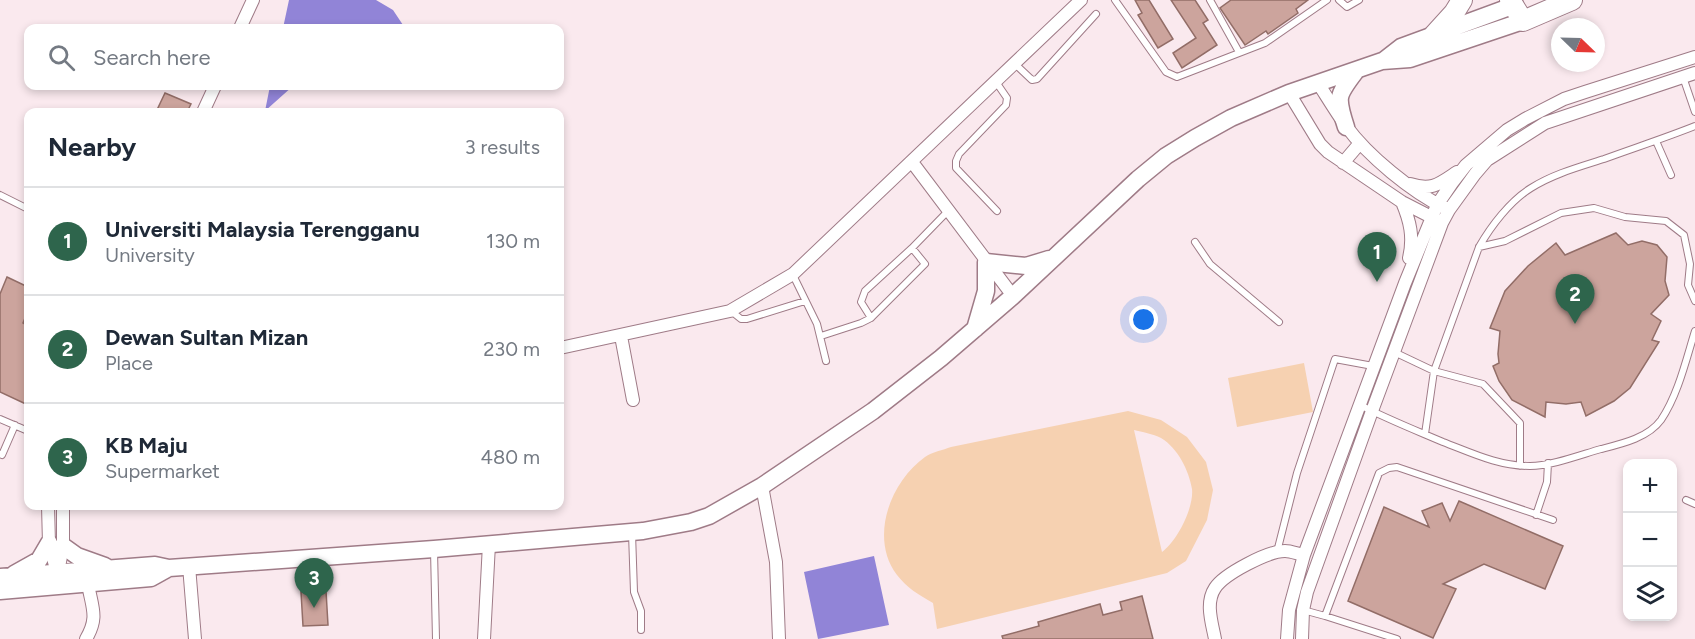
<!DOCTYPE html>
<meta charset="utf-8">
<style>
:root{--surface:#fff;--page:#f6f6f7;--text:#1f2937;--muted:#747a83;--line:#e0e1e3;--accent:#2e654c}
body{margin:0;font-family:Figtree,sans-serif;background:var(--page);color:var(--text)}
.controls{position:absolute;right:18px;bottom:18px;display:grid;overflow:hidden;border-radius:12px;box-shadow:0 3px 9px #0003}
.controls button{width:54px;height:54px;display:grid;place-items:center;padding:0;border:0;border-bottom:2px solid var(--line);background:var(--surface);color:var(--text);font:30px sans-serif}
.compass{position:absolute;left:1551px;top:18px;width:54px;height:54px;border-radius:50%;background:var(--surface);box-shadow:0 3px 9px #0003;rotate:113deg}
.you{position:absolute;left:1144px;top:320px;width:21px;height:21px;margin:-15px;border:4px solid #fff;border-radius:50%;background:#1a73e8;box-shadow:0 0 0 9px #1a73e833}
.badge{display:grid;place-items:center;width:39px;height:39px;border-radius:50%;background:var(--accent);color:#fff;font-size:20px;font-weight:700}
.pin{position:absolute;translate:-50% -50px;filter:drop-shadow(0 2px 3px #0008)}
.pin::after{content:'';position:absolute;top:32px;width:21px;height:18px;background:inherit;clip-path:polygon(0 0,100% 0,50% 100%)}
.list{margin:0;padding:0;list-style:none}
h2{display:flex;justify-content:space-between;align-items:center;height:78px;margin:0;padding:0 24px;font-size:26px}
h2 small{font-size:20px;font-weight:400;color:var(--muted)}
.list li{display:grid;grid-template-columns:39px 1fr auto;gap:18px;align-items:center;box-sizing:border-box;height:108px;padding:0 24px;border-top:2px solid var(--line)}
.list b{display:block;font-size:22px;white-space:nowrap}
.list p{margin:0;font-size:20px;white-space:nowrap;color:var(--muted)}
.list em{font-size:20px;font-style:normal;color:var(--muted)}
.icon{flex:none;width:33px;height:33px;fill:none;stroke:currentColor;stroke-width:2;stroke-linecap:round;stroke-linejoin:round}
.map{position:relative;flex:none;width:1695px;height:639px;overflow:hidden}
.search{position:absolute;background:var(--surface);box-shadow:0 3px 9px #0003;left:24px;top:24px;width:540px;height:66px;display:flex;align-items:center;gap:15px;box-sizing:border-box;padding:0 21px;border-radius:12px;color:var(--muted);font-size:22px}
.panel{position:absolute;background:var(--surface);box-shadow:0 3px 9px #0003;left:24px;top:108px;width:540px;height:402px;border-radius:12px}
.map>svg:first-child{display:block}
</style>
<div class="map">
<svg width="1695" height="639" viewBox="0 0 1695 639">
<rect width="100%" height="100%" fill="#fae9ee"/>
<!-- green -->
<path fill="#f6d1b1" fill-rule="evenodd" d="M1304 363 1313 412 1237 427 1228 378Z
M1128 411 1161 420 1187 437 1206 462 1213 490 1207 520 1186 561 1167 573 937 629 933 603C919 595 907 588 897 575 869 538 890 482 925 457 932 452 943 450 951 447ZM1134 430C1142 432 1153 434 1161 438 1178 448 1189 471 1192 489 1194 508 1177 541 1162 552Z"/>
<!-- water -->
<path fill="#9184d7" d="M289 0H376L393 10 403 25 398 28H388L381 26 352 28H283Z
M270 86H293L265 111Z
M874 556 889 625 818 639 804 572Z"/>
<!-- building -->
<path fill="#cca49d" stroke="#926d67" stroke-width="1.5" d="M1135 0H1149L1173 39 1158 48 1138 15 1142 13Z
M1171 0H1195L1208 20 1203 23 1217 45 1182 68 1173 53 1196 38Z
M1231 0H1308L1296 9 1298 13 1268 34 1266 31 1245 45 1220 8Z
M165 93 191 104 187 112H156Z
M1616 233 1628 245 1642 241 1657 245 1667 257 1665 281 1669 295 1651 314 1661 321 1652 340 1659 342 1630 388 1614 401 1586 416 1581 402 1566 404 1546 402 1545 417 1512 400 1499 381 1493 366 1499 363 1498 354 1500 331 1490 328 1505 291 1528 266 1556 243 1565 255Z
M7 277 28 287V311L23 323 28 326V405L0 392V294Z
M1459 501 1563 546 1545 589 1484 564 1443 584 1456 589 1433 638 1348 601 1384 507 1429 527 1422 511 1442 503 1450 521Z
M326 591 328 625 303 626 301 592Z
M1142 596 1153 639H1003L1002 636 1039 626 1038 622 1100 604 1103 615 1122 610 1120 602Z"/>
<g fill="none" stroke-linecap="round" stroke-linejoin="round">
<defs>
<path id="lane" d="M1115 0 1166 72 1177 77 1265 43 1327 0
M1210 0 1239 52
M1339 0 1347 7 1359 0
M1015 64 1032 80 1037 79 1096 14
M1683 77 1695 112
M996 82 1007 98 1006 105 959 154 956 161V168L997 211
M1656 141 1671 175
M0 195 28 209
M1195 242 1210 264 1279 322
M1479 247 1505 241 1561 213 1594 208 1625 217 1666 221 1684 235 1690 264 1688 285 1695 301
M793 275 817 324 826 361
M731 311 741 319H747L805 301
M871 318 861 302 865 291 912 248
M821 336 861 323 871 318 925 264 912 248 948 211
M1394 352 1434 371 1483 384 1520 423V466
M1360 405C1387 419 1415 430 1443 442 1472 453 1498 466 1530 466 1551 466 1580 455 1601 449 1621 444 1648 438 1661 420 1678 395 1686 360 1695 331
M0 419 28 431
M1425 434 1434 371 1479 247C1491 226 1510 201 1531 188 1553 174 1579 167 1604 159 1634 148 1665 138 1695 126
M0 454 2 455 15 425
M1686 500 1695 504
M1536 515 1547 482 1548 463
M632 533 634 592 641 611V630
M434 550 436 639
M1277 552 1297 473 1335 359 1373 366
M1303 610 1325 616
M1397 639 1325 616 1379 473 1389 468 1397 467 1553 520"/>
<path id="street" d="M240 28 253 0
M1318 83C1327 97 1336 112 1346 126 1368 156 1412 192 1445 208
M1289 93 1320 144 1328 152 1402 202 1439 221
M203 112 215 86
M912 162 1013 296
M1343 163 1360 143
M1410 184C1432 191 1439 184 1457 172
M1402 202C1410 221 1414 237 1409 258
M621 336 633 400
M560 348 730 311 793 274 1081 0
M762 486 776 562 779 639
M48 506 49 543 57 573
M189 566 195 639
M58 572 63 546V506
M86 639C99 617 92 608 88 584
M484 639 489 544
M1215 639C1212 623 1205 603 1215 588 1224 574 1268 551 1285 551 1291 551 1298 554 1304 555
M1287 639 1289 610 1304 555 1405 283 1437 205 1452 183 1466 165 1507 130 1525 119 1564 99 1585 92 1695 57
M1302 639 1303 610 1307 592 1372 411 1442 223 1449 210 1475 174 1487 160 1545 123 1695 73"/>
<path id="secondary" d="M1383 61 1401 47 1515 5
M1346 127C1336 96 1337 96 1356 71
M975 329 986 291V262L1026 266 1049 259
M63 546 77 556 105 566
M14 574 39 560 49 543
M0 577 155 565 169 568 434 549 643 531 691 522 709 516 762 486 873 411 941 358 1013 296 1138 179 1166 156 1195 138 1231 118 1289 93 1382 61 1410 59 1523 21
M0 591 151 578 169 568"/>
<path id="primary" d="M1510 0 1523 21 1572 0
M1434 35 1454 13 1462 0"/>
</defs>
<!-- lane casing -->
<use href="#lane" stroke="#9f7b87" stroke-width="8"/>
<!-- street casing -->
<use href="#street" stroke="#9f7b87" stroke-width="14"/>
<!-- secondary casing -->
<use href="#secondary" stroke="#9f7b87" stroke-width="19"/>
<!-- primary casing -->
<use href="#primary" stroke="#9f7b87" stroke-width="22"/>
<!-- lane -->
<use href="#lane" stroke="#fff" stroke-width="6"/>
<!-- street -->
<use href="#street" stroke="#fff" stroke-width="12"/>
<!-- secondary -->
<use href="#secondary" stroke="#fff" stroke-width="16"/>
<!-- primary -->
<use href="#primary" stroke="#fff" stroke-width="20"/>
</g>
</svg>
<div class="controls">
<button>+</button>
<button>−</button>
<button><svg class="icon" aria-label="layers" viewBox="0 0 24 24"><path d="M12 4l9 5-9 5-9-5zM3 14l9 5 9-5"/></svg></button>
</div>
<svg class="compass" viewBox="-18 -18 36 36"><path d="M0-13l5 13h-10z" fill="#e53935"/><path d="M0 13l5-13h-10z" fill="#747a83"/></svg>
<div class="you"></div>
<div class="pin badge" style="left:1377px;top:282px">1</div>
<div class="pin badge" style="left:1575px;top:324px">2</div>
<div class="pin badge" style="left:314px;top:608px">3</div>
<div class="search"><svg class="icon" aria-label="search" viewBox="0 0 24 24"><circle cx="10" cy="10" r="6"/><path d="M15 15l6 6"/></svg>Search here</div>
<section class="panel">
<h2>Nearby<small>3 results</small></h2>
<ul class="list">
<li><span class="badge">1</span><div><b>Universiti Malaysia Terengganu</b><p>University</p></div><em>130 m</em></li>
<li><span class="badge">2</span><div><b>Dewan Sultan Mizan</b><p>Place</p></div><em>230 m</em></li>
<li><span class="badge">3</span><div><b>KB Maju</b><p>Supermarket</p></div><em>480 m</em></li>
</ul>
</section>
</div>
